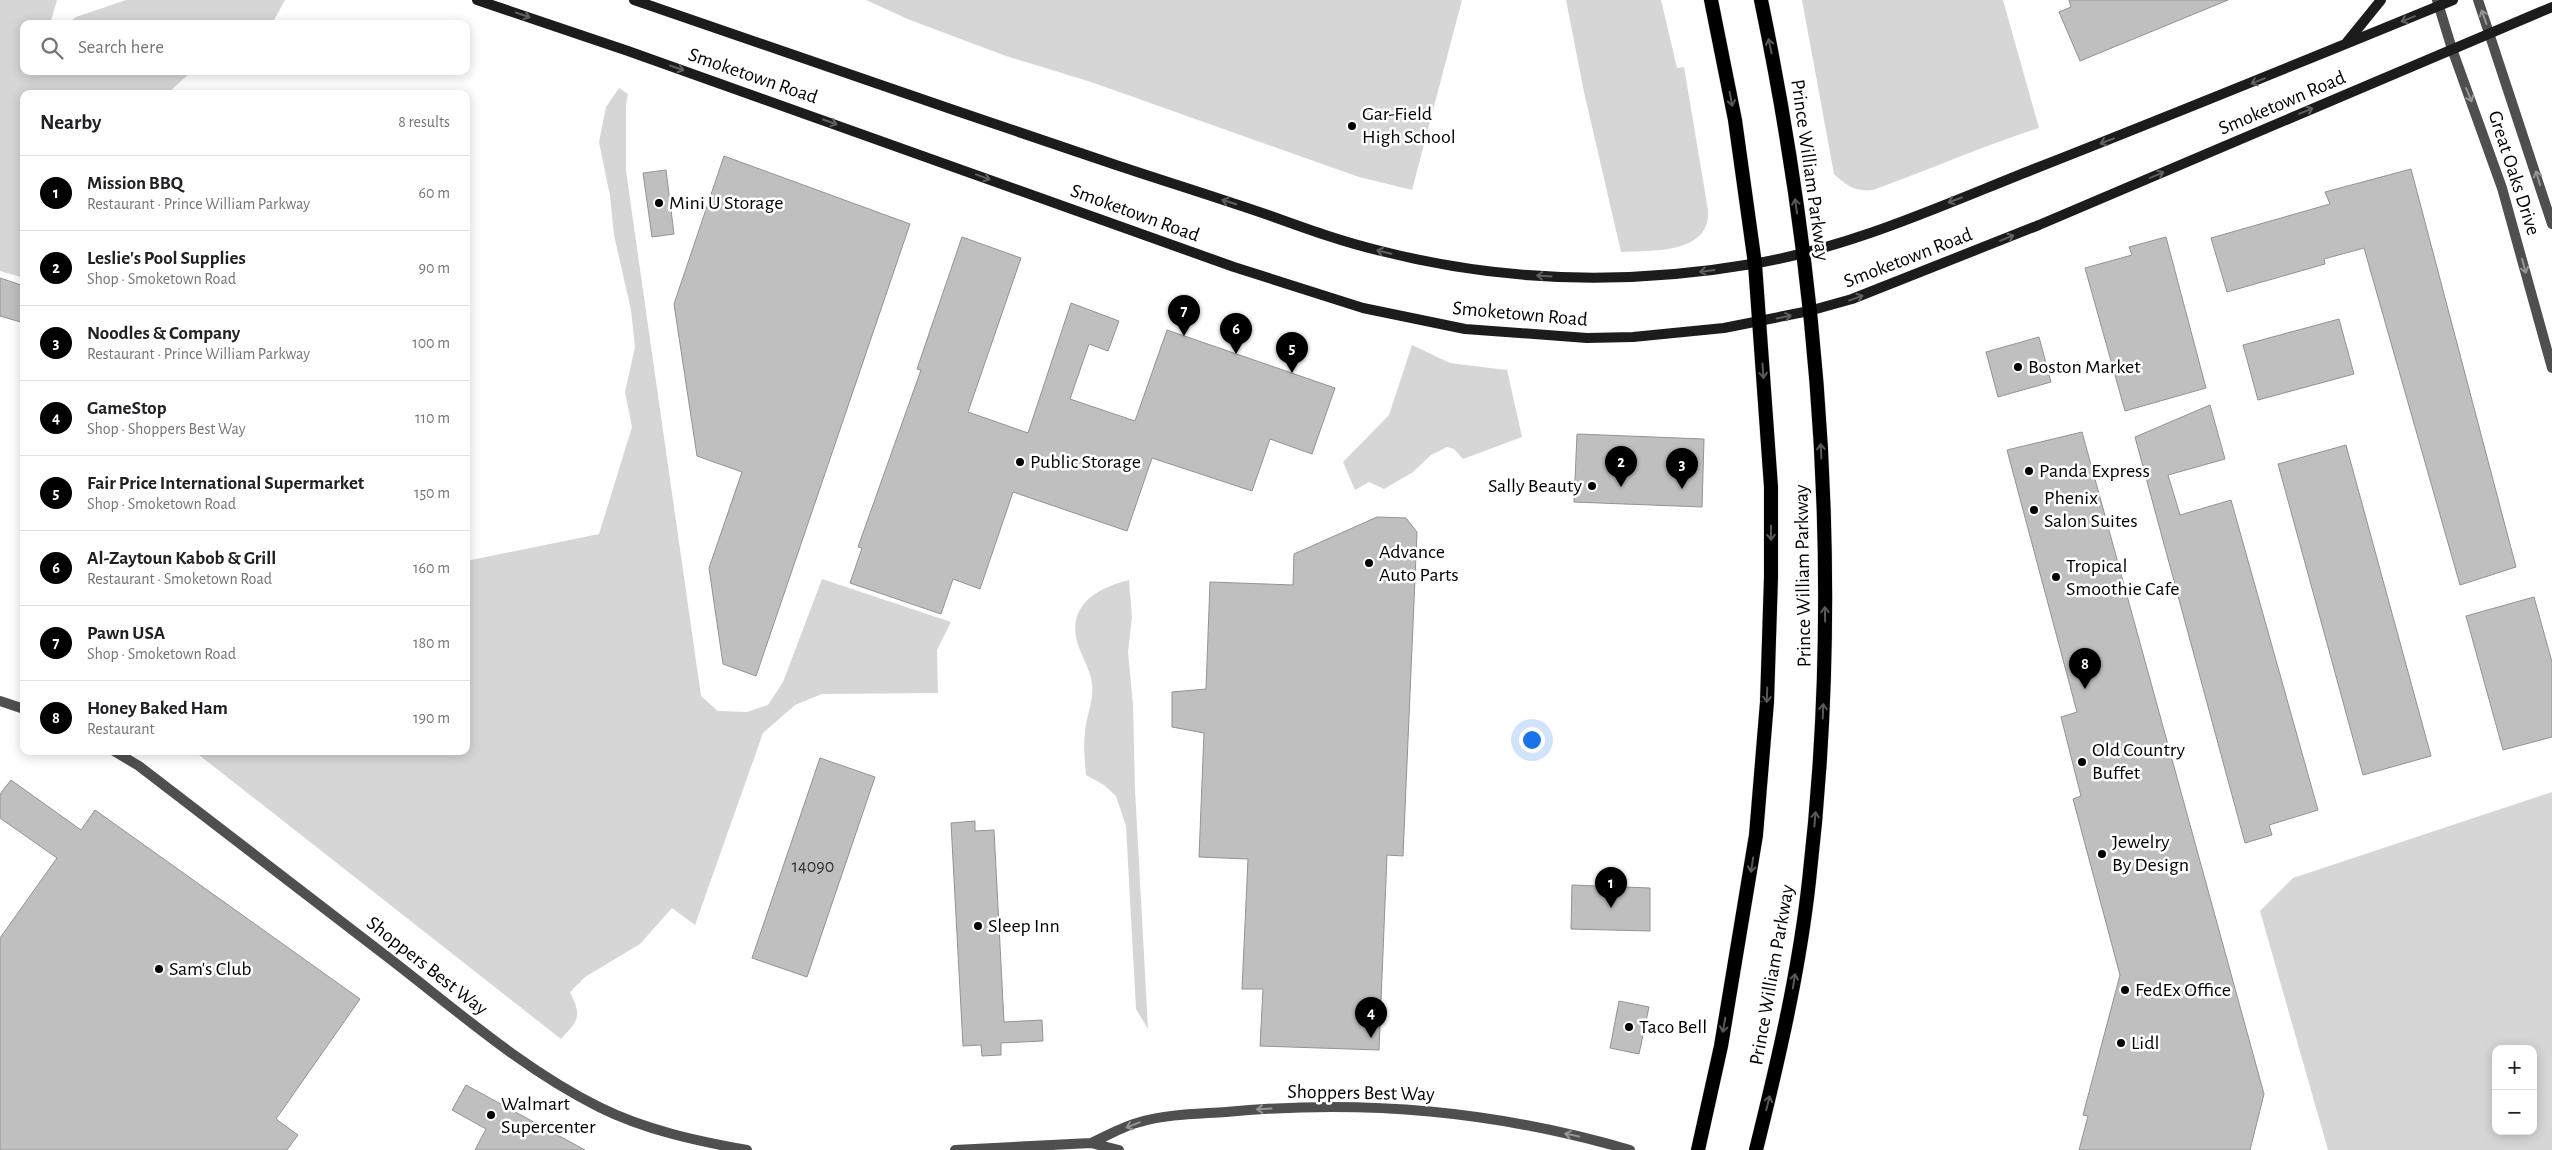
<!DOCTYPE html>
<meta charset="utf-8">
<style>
:root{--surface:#fff;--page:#f2f2f2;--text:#202124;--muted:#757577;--line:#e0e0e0;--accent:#000}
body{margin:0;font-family:"Alegreya Sans",sans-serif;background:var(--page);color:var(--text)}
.controls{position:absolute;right:15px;bottom:15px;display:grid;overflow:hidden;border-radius:10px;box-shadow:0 2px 12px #0003}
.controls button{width:45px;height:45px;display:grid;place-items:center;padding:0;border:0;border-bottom:1px solid var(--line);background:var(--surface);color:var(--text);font:25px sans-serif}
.you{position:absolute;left:1531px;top:739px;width:18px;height:18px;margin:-12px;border:4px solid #fff;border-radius:50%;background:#1a73e8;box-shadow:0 0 0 8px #1a73e833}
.badge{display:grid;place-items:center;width:32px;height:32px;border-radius:50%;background:var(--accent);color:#fff;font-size:16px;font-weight:700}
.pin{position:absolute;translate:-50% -41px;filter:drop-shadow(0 1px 2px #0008)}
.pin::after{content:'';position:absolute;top:26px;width:18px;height:15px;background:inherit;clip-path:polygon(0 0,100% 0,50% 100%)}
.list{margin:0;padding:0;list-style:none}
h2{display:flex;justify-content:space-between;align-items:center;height:65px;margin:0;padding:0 20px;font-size:21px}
h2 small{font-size:16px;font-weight:400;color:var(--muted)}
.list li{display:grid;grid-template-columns:32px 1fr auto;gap:15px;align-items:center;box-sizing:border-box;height:75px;padding:0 20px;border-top:1px solid var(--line)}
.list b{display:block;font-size:19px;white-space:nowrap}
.list p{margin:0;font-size:16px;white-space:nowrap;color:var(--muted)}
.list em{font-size:16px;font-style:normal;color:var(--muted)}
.icon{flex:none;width:28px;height:28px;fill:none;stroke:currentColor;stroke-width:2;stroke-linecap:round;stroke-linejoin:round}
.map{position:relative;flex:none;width:2552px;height:1150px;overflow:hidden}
.search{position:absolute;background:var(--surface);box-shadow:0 2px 12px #0003;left:20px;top:20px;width:450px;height:55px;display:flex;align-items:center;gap:12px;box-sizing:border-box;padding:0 18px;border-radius:10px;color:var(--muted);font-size:19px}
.panel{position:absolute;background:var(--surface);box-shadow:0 2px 12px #0003;left:20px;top:90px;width:450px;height:665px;border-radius:10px}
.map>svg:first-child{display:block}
</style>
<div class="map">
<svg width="2552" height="1150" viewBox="0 0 2552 1150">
<rect width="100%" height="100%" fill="#fff"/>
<!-- green -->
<path fill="#d6d6d6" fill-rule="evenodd" d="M0 0H57L50 24H24V71H192L167 94H24V278L0 271Z
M126 0H285L273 22 268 24H67L76 17Z
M866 0H1462L1412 190 1359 177 1091 82 1006 56 910 20Z
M1566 0H1661L1677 68 1684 67 1708 210C1711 255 1650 250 1621 252L1584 92Z
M1802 0H2003L2039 128C1983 146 1929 170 1873 190 1855 192 1847 186 1834 174Z
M619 88 628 94 626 106V171L701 696 718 711 747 712 768 705 783 682 822 579 951 622 937 650 938 693 822 694 795 705 763 733 695 925 672 908 640 944 585 977 570 992C582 1016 579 1020 561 1039L194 751H466V561L599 534 632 427 625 392 635 347 631 310 614 235 610 196 599 142 606 107Z
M1412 345 1450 363 1507 370 1522 437 1463 459 1454 449 1447 447 1431 455 1413 472 1384 489 1369 482 1355 490 1343 462 1389 415Z
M1129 580 1132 617 1128 652 1133 705 1135 789 1148 1029 1136 1009 1126 826 1116 796 1104 785 1086 775C1085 761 1083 747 1085 733 1086 716 1094 701 1092 684 1090 667 1079 653 1076 637 1070 602 1101 587 1129 580Z
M2552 792V1150H2328L2260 911 2293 878ZM2496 1049H2533V1131H2496Z"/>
<!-- building -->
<path fill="#bfbfbf" stroke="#939393" d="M2069 0H2228L2080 61 2059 12 2071 7Z
M724 156 910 224 756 676 723 664 709 568 742 472 697 456 674 304Z
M2411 169 2516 567 2460 585 2364 248 2324 259 2325 264 2227 292 2211 238 2330 204 2325 192Z
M666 170 674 234 652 237 643 173Z
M962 237 1021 258 968 412 1028 433 1071 303 1119 321 1108 351 1089 344 1070 399 1135 421 1167 330 1335 388 1312 454 1270 439 1252 491 1152 458 1127 531 1013 492 980 589 953 579 941 614 850 583 862 548 858 547 921 370 917 369Z
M2166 237 2206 388 2125 411 2085 268 2132 255 2129 247Z
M0 278 24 286V323L0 316Z
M2339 319 2354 374 2258 400 2243 345Z
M2039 337 2051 382 1998 397 1986 352Z
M2210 405 2225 459 2168 475 2180 515 2231 500 2318 810 2269 825 2272 835 2245 843 2135 437Z
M2082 432 2264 1094 2250 1150H2079L2088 1116 2083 1115 2120 975 2073 799 2081 796 2061 717 2077 712 2007 450Z
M1577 434 1704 439 1702 507 1574 502Z
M2346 445 2431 756 2363 775 2278 464Z
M1377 517 1406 518 1417 532 1403 856 1387 855 1379 1050 1260 1046 1263 989H1242L1248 859 1199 857 1204 733 1172 727V692L1206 689 1210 582 1293 585 1294 554Z
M2534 597 2552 662V737L2503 750 2466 616Z
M820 758 875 777 807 977 752 958Z
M11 780 81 830 95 810 360 999 276 1119 298 1135 287 1150H0V938L57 858 0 818V794Z
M975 821V831L994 830 1004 1022 1042 1020 1043 1041 1001 1043V1055L982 1056 981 1045 963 1046 951 823Z
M1572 885 1650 888V931L1571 929Z
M1619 1001 1649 1007 1639 1054 1610 1048Z
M466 1085 585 1150H475L486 1129 452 1110Z"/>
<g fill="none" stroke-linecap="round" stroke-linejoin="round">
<defs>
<path id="trunk" d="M1698 1150 1721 1046 1756 835 1767 702 1771 577V487L1755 264 1735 120 1711 0
M1756 1150C1778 1061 1799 972 1809 881 1843 588 1821 289 1761 0"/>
</defs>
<!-- trunk casing -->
<use href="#trunk" stroke="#dbdbdb" stroke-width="15"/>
<!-- minor -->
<path stroke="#4f4f4f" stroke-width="10" d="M2489 33 2552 224
M2452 49 2502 188 2552 368"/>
<!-- tertiary -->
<path stroke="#4f4f4f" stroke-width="10" d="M2437 0 2452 49
M2478 0 2489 33
M0 701 24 709
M114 751 139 766C220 828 300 890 381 952 452 1006 519 1067 599 1107 645 1130 697 1141 747 1150
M1091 1143C1107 1136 1123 1126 1140 1122 1167 1114 1198 1114 1226 1112 1365 1099 1496 1111 1630 1150
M955 1150 1091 1143 1119 1150"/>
<!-- secondary -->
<path stroke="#1c1c1c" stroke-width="10" d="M477 0 628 51 1234 267 1363 308 1465 329 1587 338 1633 337 1724 328 1809 311 1852 299 2039 225 2552 7
M634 0C794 55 955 111 1116 165 1167 182 1219 198 1271 216 1307 229 1343 242 1381 251 1502 282 1629 285 1752 264 1850 248 1943 205 2034 169 2174 114 2314 57 2453 0
M2347 42 2381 0"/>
<!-- trunk -->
<use href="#trunk" stroke="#000" stroke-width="14"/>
</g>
<!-- one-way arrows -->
<defs><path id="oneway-shaft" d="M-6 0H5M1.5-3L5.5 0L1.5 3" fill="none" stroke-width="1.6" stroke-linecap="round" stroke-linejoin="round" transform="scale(1.25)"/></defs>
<g stroke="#606060">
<use href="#oneway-shaft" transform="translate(523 15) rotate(19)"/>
<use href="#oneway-shaft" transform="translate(2408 19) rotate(158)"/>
<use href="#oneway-shaft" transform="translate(677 68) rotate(19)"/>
<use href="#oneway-shaft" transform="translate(2258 81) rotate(158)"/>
<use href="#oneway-shaft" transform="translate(2306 111) rotate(-23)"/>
<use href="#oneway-shaft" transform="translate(830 122) rotate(19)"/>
<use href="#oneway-shaft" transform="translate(2107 141) rotate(159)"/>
<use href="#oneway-shaft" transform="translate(2157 175) rotate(-23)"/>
<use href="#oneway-shaft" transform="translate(983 177) rotate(20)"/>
<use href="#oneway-shaft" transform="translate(1955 200) rotate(159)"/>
<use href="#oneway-shaft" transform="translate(1229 202) rotate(-162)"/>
<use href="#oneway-shaft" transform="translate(2007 238) rotate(-22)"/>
<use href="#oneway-shaft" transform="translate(1384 252) rotate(-167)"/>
<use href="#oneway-shaft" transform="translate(1707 271) rotate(172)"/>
<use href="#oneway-shaft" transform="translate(1544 276) rotate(-176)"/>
<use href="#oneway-shaft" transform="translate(1856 298) rotate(-20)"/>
<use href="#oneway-shaft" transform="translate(1784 317) rotate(-12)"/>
</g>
<g stroke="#959595">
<use href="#oneway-shaft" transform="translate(2484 17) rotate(-109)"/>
<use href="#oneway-shaft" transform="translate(2469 95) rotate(68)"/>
<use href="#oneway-shaft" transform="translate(2538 178) rotate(-107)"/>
<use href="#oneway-shaft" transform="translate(2524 266) rotate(75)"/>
<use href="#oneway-shaft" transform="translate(1264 1109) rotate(177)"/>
<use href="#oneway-shaft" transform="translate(1133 1125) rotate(158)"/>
<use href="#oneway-shaft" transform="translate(1572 1135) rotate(-168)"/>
</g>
<g stroke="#595959">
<use href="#oneway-shaft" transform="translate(1770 46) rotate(-102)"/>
<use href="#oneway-shaft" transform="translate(1731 99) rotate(79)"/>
<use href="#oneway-shaft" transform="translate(1796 206) rotate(-98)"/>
<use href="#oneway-shaft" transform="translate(1763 371) rotate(86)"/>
<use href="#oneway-shaft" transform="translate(1821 451) rotate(-93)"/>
<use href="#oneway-shaft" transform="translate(1771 533) rotate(90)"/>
<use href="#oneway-shaft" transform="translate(1825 614) rotate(-91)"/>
<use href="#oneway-shaft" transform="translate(1767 695) rotate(92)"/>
<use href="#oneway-shaft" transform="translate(1823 711) rotate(-88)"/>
<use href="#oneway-shaft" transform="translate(1815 819) rotate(-85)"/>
<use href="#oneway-shaft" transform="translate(1752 865) rotate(99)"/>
<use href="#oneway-shaft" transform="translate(1794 981) rotate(-81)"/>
<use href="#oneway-shaft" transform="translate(1724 1025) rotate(100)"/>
<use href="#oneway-shaft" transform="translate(1768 1103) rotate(-76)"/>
</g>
<!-- markers -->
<g fill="#000" stroke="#fff" stroke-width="2">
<circle cx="1352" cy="126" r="5"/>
<circle cx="659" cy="203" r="5"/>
<circle cx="2018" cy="367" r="5"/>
<circle cx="1020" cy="462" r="5"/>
<circle cx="2029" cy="471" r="5"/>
<circle cx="1592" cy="486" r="5"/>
<circle cx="2034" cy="510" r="5"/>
<circle cx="1369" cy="563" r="5"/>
<circle cx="2056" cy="577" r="5"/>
<circle cx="2082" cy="762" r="5"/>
<circle cx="2102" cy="854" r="5"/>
<circle cx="978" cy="926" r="5"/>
<circle cx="159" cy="969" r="5"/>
<circle cx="2125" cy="990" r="5"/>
<circle cx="1629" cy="1027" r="5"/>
<circle cx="2121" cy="1043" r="5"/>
<circle cx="491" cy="1115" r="5"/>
</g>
<g text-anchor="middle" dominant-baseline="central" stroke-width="5" stroke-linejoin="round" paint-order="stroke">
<!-- number labels -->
<g font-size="18" fill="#303030">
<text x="813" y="867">14090</text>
</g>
<!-- street labels -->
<g font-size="20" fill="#000" stroke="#fff">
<text transform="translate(753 76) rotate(19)">Smoketown Road</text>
<text transform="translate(2282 103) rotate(-23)">Smoketown Road</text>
<text transform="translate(1810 170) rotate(82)">Prince William Parkway</text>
<text transform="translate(2514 173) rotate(72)">Great Oaks Drive</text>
<text transform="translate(1135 213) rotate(20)">Smoketown Road</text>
<text transform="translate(1908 258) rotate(-21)">Smoketown Road</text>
<text transform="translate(1520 314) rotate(5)">Smoketown Road</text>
<text transform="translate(1803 576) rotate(-91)">Prince William Parkway</text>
<text transform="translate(427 966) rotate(38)">Shoppers Best Way</text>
<text transform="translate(1772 975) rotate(-80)">Prince William Parkway</text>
<text transform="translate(1361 1093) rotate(1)">Shoppers Best Way</text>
</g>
<!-- poi labels -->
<g font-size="20" fill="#000" stroke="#fff" text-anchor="start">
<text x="1362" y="114">Gar-Field<tspan x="1362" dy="23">High School</tspan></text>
<text x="669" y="203">Mini U Storage</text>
<text x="2028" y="367">Boston Market</text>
<text x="1030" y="462">Public Storage</text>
<text x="2039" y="471">Panda Express</text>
<text x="1582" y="486" text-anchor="end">Sally Beauty</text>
<text x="2044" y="498">Phenix<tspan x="2044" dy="23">Salon Suites</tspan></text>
<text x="1379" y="552">Advance<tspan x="1379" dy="23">Auto Parts</tspan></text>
<text x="2066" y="566">Tropical<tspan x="2066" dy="23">Smoothie Cafe</tspan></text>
<text x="2092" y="750">Old Country<tspan x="2092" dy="23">Buffet</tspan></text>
<text x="2112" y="842">Jewelry<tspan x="2112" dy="23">By Design</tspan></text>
<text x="988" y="926">Sleep Inn</text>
<text x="169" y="969">Sam's Club</text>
<text x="2135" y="990">FedEx Office</text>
<text x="1639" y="1027">Taco Bell</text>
<text x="2131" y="1043">Lidl</text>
<text x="501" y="1104">Walmart<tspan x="501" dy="23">Supercenter</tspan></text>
</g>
</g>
</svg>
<div class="controls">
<button>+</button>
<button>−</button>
</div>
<div class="you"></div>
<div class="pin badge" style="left:1611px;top:908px">1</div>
<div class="pin badge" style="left:1621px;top:487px">2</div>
<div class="pin badge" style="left:1682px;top:489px">3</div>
<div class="pin badge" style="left:1371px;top:1038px">4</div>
<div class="pin badge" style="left:1292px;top:373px">5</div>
<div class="pin badge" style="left:1236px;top:354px">6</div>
<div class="pin badge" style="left:1184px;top:336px">7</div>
<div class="pin badge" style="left:2085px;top:689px">8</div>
<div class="search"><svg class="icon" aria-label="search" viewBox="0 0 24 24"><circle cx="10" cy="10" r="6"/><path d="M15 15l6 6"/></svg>Search here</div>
<section class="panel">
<h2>Nearby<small>8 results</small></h2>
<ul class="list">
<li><span class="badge">1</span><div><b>Mission BBQ</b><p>Restaurant · Prince William Parkway</p></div><em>60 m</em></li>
<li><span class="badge">2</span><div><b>Leslie's Pool Supplies</b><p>Shop · Smoketown Road</p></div><em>90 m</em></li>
<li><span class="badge">3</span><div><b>Noodles &amp; Company</b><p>Restaurant · Prince William Parkway</p></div><em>100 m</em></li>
<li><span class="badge">4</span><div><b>GameStop</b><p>Shop · Shoppers Best Way</p></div><em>110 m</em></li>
<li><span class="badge">5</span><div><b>Fair Price International Supermarket</b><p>Shop · Smoketown Road</p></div><em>150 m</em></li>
<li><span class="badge">6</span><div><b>Al-Zaytoun Kabob &amp; Grill</b><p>Restaurant · Smoketown Road</p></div><em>160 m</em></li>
<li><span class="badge">7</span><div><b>Pawn USA</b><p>Shop · Smoketown Road</p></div><em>180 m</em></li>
<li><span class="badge">8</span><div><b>Honey Baked Ham</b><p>Restaurant</p></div><em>190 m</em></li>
</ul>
</section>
</div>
